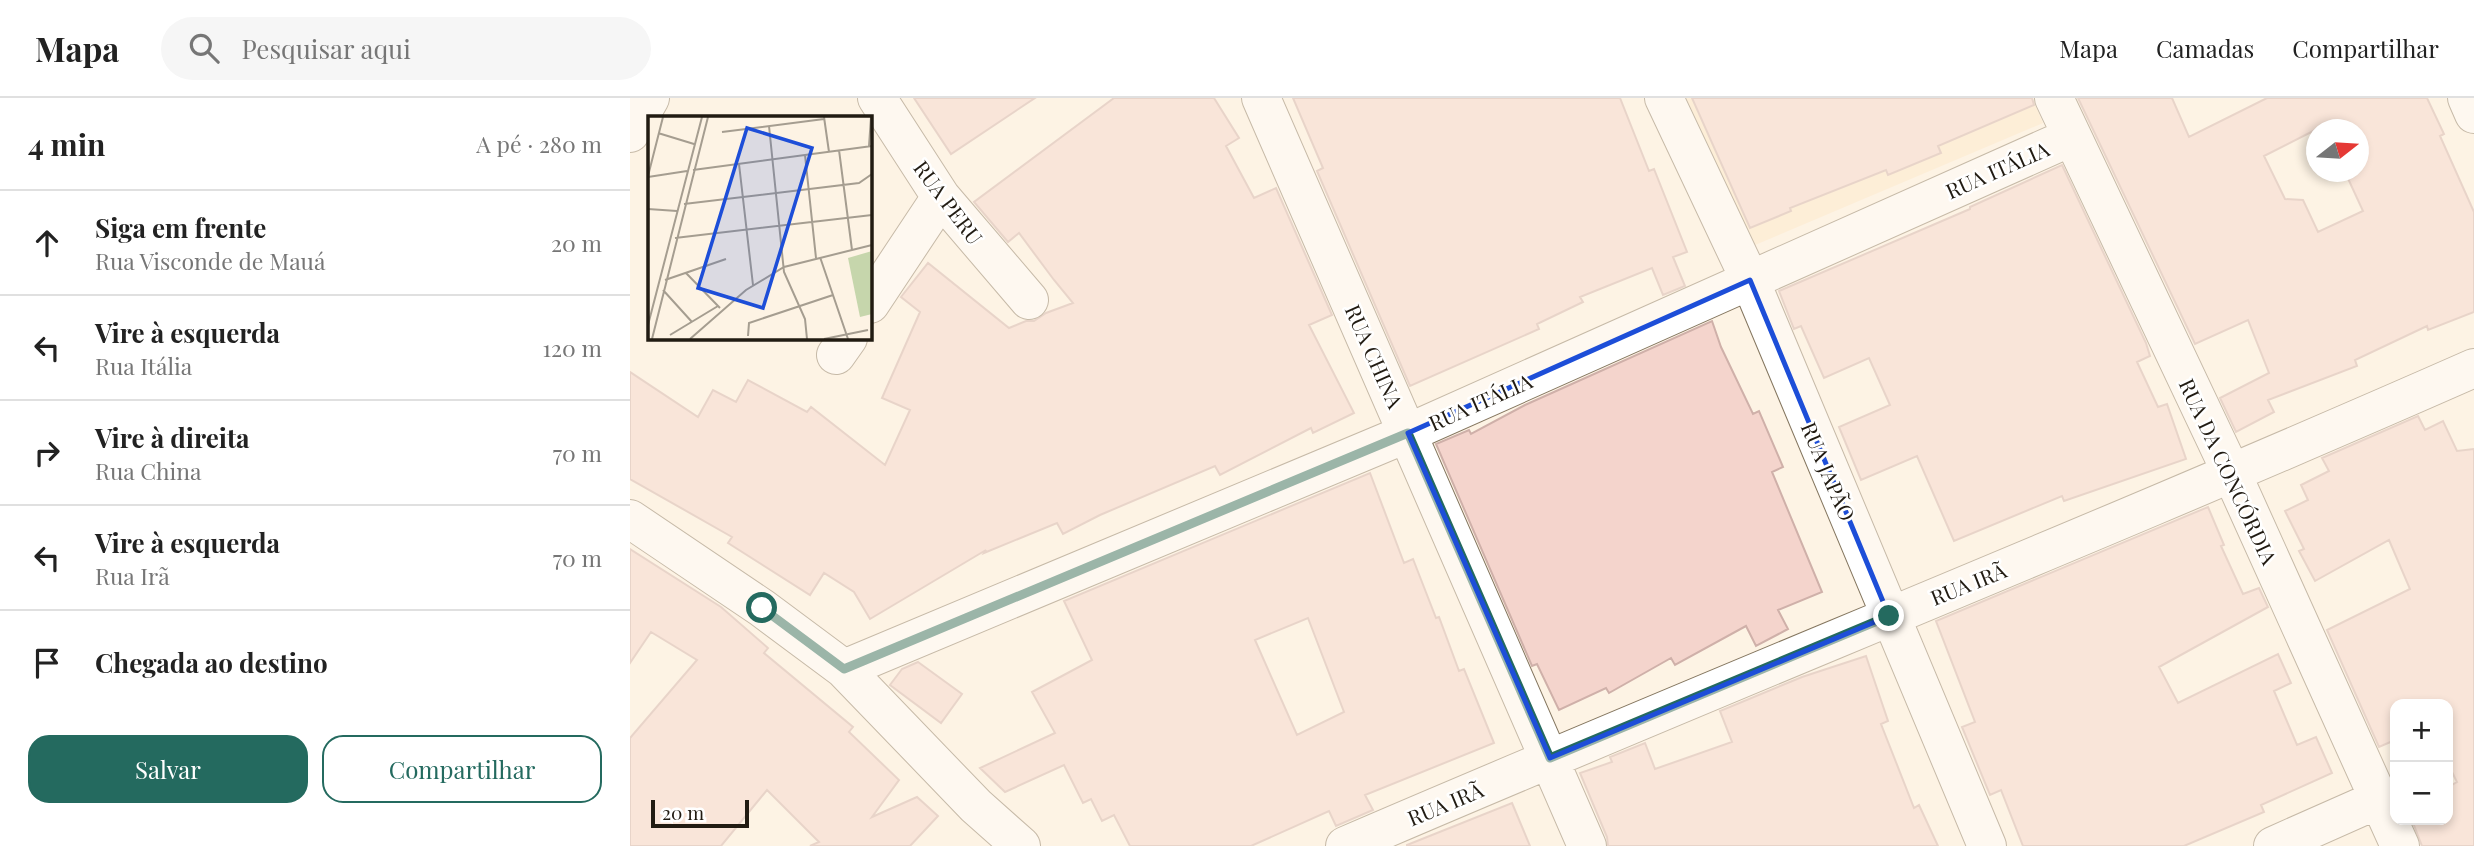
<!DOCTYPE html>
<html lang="pt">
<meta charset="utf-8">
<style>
:root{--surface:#fff;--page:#f6f6f6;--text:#222;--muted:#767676;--line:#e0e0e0;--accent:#246a5f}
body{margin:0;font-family:"Playfair Display",serif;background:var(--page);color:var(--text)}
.controls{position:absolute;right:21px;bottom:21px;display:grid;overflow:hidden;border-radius:14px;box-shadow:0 4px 10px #0003}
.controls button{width:63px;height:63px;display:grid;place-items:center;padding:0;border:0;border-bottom:2px solid var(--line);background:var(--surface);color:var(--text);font:35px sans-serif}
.compass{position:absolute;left:1676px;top:21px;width:63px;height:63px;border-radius:50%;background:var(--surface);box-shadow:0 4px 10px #0003;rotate:73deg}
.scale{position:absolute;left:21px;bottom:18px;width:98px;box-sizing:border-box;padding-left:7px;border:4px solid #211b12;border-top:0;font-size:19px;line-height:24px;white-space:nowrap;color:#211b12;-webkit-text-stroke:5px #fff;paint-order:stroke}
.stop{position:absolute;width:21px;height:21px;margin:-16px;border:5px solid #246a5f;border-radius:50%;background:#fff}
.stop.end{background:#246a5f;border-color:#fff;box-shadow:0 2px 7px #0008}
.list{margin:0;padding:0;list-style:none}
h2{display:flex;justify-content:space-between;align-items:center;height:91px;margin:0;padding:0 28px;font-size:30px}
h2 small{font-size:23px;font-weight:400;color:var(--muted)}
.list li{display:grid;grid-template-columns:46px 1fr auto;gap:21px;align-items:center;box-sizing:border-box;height:105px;padding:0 28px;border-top:2px solid var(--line)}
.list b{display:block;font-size:26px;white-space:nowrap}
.list p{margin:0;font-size:23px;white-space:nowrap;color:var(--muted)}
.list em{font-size:23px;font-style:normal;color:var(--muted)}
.actions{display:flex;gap:14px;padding:21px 28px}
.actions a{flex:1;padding:16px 0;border:2px solid var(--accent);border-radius:21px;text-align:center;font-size:24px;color:var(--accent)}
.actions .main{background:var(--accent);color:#fff}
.icon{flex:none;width:38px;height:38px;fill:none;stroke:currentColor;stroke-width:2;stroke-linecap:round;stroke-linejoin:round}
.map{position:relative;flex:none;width:1844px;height:748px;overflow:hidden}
header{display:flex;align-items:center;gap:42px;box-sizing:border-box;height:98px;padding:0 35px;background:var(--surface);border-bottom:2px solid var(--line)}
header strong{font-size:33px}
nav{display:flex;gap:38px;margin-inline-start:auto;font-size:24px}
.search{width:490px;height:63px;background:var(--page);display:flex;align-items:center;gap:18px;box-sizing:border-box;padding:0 24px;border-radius:38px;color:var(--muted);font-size:26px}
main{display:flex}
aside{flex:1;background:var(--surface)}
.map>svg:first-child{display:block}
</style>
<header>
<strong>Mapa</strong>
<div class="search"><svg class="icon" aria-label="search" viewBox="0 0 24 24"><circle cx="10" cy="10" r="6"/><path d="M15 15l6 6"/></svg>Pesquisar aqui</div>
<nav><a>Mapa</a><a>Camadas</a><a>Compartilhar</a></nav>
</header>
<main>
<aside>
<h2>4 min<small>A pé · 280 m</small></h2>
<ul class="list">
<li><svg class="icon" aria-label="ahead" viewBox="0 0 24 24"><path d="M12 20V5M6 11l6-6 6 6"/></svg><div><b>Siga em frente</b><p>Rua Visconde de Mauá</p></div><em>20 m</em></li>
<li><svg class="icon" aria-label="left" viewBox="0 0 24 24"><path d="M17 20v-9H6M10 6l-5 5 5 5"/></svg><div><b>Vire à esquerda</b><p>Rua Itália</p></div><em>120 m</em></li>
<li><svg class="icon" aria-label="right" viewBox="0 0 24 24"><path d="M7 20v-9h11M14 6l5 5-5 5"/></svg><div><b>Vire à direita</b><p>Rua China</p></div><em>70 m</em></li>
<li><svg class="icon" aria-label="left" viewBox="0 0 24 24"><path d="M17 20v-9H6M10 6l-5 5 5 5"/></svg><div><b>Vire à esquerda</b><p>Rua Irã</p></div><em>70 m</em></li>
<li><svg class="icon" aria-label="arrive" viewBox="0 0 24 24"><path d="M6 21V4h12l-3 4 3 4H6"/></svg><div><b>Chegada ao destino</b></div></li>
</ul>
<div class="actions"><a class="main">Salvar</a><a>Compartilhar</a></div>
</aside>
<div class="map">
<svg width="1844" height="748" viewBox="0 0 1844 748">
<rect width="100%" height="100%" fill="#fdf3e4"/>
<!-- built -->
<path fill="#fce8c8" d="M1056 0H1402L1413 25 1125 147Z"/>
<!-- building -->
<path fill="#f4d4cc" stroke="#cfb0a9" stroke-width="2" fill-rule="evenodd" d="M284 0H405L321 56Z
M484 0H584L609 40 596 48 624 100 646 90 702 217 679 227 724 315 683 335 681 330 590 377 585 368 470 417 433 436 427 425 354 455 356 452 240 521 224 494 194 475 180 497 98 445 102 439 0 381V274L68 319 83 292 106 304 118 282 177 314 181 309 255 367 280 312 252 300 290 214 271 199 298 165 379 230 396 223H404L416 215 443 205 424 182 389 135 378 144 344 104Z
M663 0H990L1019 73 1024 71 1057 154 1043 159 1055 188 1033 197 1022 170 950 199 953 204 907 226 909 231 780 288 687 73 693 70Z
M1062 0H1402L1404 7 1308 48 1311 55 1258 77 1256 72 1160 110 1161 113 1120 130Z
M1448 0H1542L1559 39 1637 0H1797L1814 36 1810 38 1844 114V214L1798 232 1797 228 1725 262 1727 268 1638 302 1644 314 1606 334 1590 300 1639 275 1618 222 1565 246ZM1695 27 1697 32H1728V74H1715L1733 113 1688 134 1673 102 1655 101 1634 58Z
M1432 67 1516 245 1520 258 1507 264 1528 309 1537 306 1556 361 1434 403 1432 398 1324 443 1287 358 1231 382 1209 329 1260 307 1239 260 1194 280 1171 228 1164 231 1149 193 1340 111V109Z
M1082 223 1091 249 1123 316 1129 313 1153 369 1142 374 1192 494 1148 512 1158 531 1126 548 1116 528 1045 567 1041 560 979 595 976 590 929 612 907 566 902 568 806 346 839 332 841 336 895 307Z
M1788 318 1795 332 1813 323 1827 353 1844 351V748H1792L1782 722H1818V689L1827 684 1818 666V606H1765V642L1749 649 1697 532 1780 491 1759 442 1685 483 1669 453 1674 451 1655 413 1678 402 1671 387 1699 373 1692 360Z
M740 375 774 465 783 461 806 520 809 519 829 573 834 571 864 645 735 697 743 712 706 728 699 713 621 748H500L484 717 472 723 461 701 453 705 434 667 375 694 350 670 425 635 402 594 462 562 434 503ZM678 520 714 614 667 637 625 542Z
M1578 409 1594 447 1591 448 1613 496 1629 490 1638 509 1529 569 1548 605 1648 556 1661 585 1644 593 1667 647 1686 639 1702 675 1631 707 1634 714 1554 748H1393L1371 692 1360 697 1332 629 1345 624 1306 523Z
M0 451 91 509 138 550 134 555 223 629 219 634 269 682 242 719 287 699 308 718 280 748H180L189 744 137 692 91 748H0V640L67 562 21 534 0 565Z
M1236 558 1258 623 1251 626 1284 710 1289 707 1308 748H978L977 739 950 675 982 664 980 659 1015 645 1025 671 1102 644 1090 613 1172 579Z
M288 564 332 596 311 625 260 587 272 571Z
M882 705 900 748H777V747Z"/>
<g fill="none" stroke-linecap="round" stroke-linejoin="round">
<defs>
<path id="street" d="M247 0 311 99 399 202
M631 0 957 748
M1034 0 1120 182 1357 748
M1424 0 1602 376 1770 748
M1837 0 1844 16
M0 35 20 0
M240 206 311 99
M206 257 218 240
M0 421 132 510 214 571 346 708 391 748
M214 571 778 335 1441 39
M715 748C1091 586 1470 435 1844 270
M1643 748 1749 701"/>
</defs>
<!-- street casing -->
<use href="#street" stroke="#84765f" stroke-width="40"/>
<!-- street -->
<use href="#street" stroke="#fff" stroke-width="38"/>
</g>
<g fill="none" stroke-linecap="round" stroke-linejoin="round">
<!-- route -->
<path stroke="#246a5f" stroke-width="9" d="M132 510 214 571 778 335 920 660 1259 518"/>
</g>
<!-- marked area -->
<path d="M0 0H1844V748H0ZM1120 182 1259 518 920 660 778 335Z" fill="#fdf3e4" fill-opacity=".55" fill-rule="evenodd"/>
<path fill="none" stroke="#1d4ed8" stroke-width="5" stroke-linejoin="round" d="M1120 182 1259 518 920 660 778 335Z"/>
<g text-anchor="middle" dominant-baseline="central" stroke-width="5" stroke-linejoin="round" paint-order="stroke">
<!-- street labels -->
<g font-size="21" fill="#211b12" stroke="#fff">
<text transform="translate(1367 71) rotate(-24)">RUA ITÁLIA</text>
<text transform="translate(319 104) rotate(53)">RUA PERU</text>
<text transform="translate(745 258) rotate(66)">RUA CHINA</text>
<text transform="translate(850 303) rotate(-24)">RUA ITÁLIA</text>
<text transform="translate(1199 373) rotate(67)">RUA JAPÃO</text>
<text transform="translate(1599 373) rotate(65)">RUA DA CONCÓRDIA</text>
<text transform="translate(1338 485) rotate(-22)">RUA IRÃ</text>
<text transform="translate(815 705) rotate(-23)">RUA IRÃ</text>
</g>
</g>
<!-- overview -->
<g transform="translate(18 18)">
<rect width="224" height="224" fill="#fdf3e4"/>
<path d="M224 135V198L212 201 200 142Z" fill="#c6d6ac"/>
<path fill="none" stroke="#a59d90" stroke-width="2" d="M176 1 181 36M121 10 136 156 157 203 159 223M74 16 176 3M10 17 46 28M221 30 223 1M191 34 204 134M157 39 168 142M91 48 105 169M45 54 224 30M0 60 15 1M0 61 39 55M36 88 211 67 224 58M0 93 29 95M27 122 224 99M172 141 200 223M38 157 72 192M17 164 78 143M15 174 44 206M0 209 54 1M22 219 70 190M100 220 101 207 185 179M4 223 60 1M42 223 98 174 136 151 224 129M176 223 220 214"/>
<path fill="#1d4ed8" fill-opacity="0.15" stroke="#1d4ed8" stroke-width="3.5" d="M99 12 164 32 115 192 50 172Z"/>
<rect width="224" height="224" fill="none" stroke="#211b12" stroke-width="3.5"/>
</g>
</svg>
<div class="controls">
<button>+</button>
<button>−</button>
</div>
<svg class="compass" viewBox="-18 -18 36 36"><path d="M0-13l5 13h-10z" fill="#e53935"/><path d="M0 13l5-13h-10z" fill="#767676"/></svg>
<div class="scale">20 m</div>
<div class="stop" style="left:132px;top:510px"></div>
<div class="stop end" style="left:1259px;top:518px"></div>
</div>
</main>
